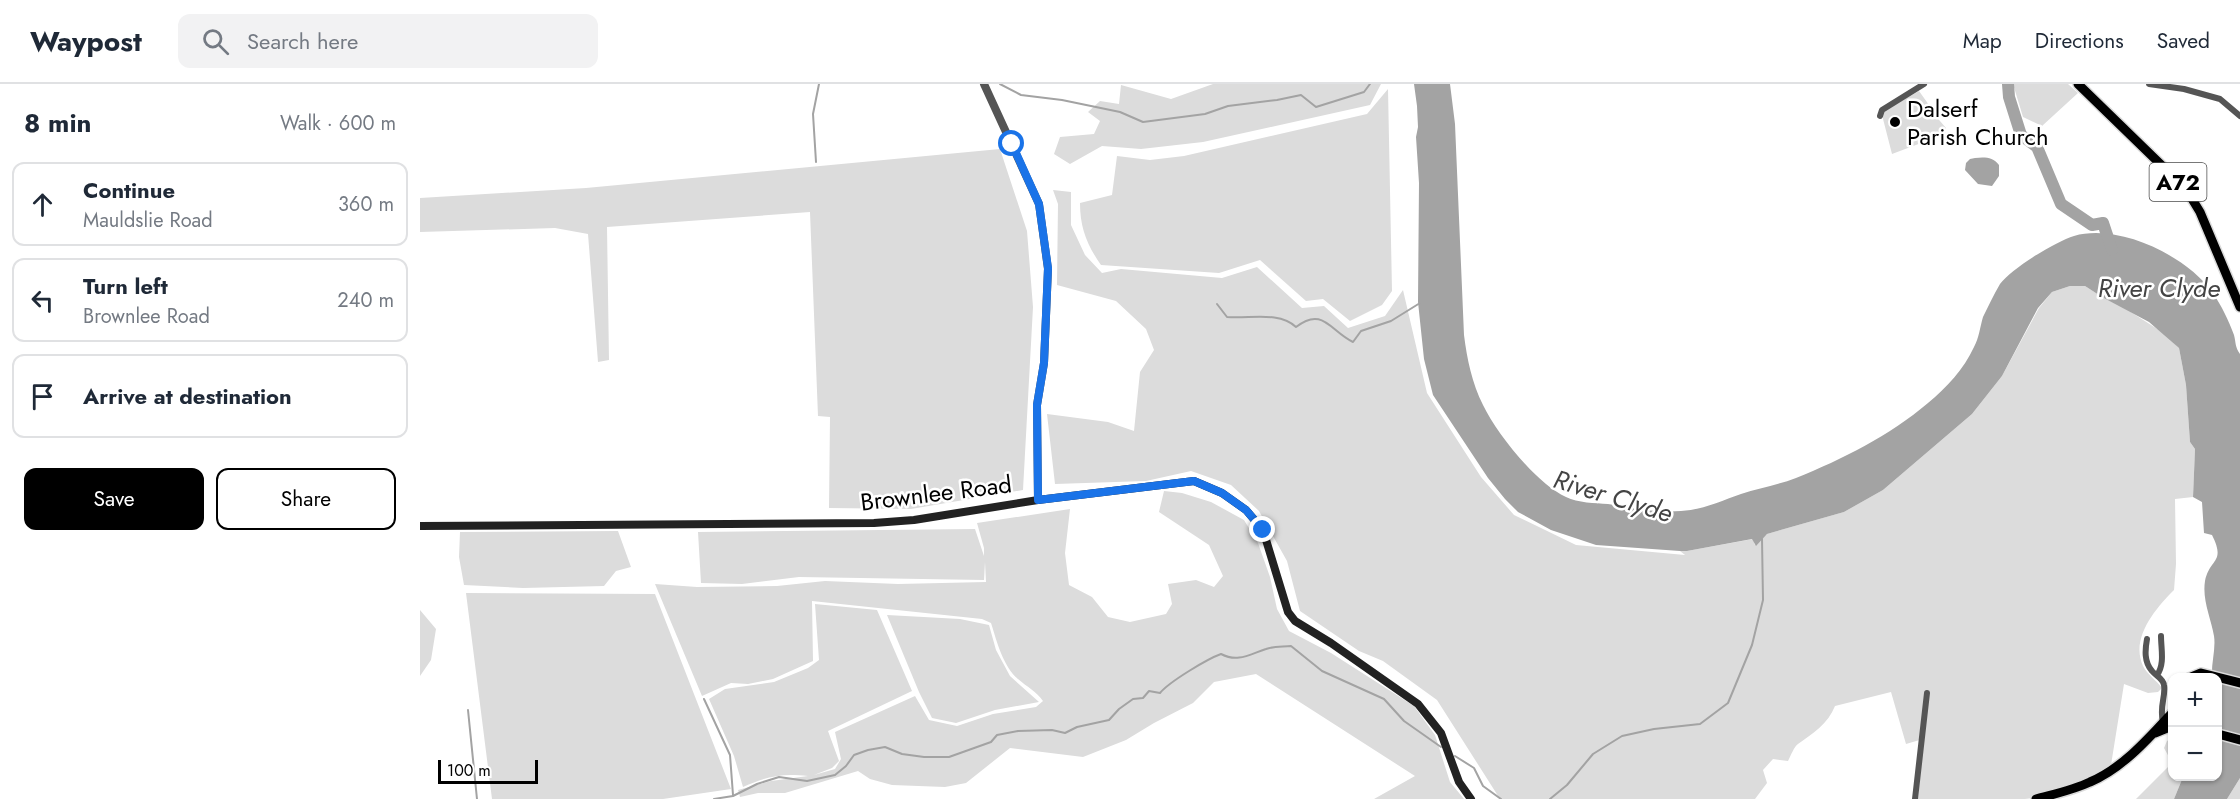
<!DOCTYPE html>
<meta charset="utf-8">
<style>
:root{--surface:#fff;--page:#f2f2f3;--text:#1f2937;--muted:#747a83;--line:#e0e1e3;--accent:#000}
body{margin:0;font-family:Jost,sans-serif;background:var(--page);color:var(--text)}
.controls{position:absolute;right:18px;bottom:18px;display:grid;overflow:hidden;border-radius:12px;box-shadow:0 2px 4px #0004}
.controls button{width:54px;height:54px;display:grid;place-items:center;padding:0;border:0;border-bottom:2px solid var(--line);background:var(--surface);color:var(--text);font:30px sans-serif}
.scale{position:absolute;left:18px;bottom:15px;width:100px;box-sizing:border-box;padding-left:6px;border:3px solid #000;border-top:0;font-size:16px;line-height:21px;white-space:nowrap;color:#000;-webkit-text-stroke:4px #fff;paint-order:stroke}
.stop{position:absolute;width:18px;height:18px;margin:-14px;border:4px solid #1a73e8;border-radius:50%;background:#fff}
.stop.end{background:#1a73e8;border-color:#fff;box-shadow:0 2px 6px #0008}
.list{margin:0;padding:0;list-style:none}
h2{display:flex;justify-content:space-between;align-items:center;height:78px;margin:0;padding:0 24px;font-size:26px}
h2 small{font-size:20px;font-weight:400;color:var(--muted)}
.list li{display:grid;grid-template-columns:39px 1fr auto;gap:18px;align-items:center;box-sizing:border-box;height:84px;margin:0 12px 12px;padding:0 12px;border:2px solid var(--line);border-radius:12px}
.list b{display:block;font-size:22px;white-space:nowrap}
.list p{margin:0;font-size:20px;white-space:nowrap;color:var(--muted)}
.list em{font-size:20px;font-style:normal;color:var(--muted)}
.actions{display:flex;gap:12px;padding:18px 24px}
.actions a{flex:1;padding:14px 0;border:2px solid var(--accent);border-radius:12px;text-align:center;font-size:21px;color:var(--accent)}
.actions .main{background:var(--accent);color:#fff}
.icon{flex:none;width:33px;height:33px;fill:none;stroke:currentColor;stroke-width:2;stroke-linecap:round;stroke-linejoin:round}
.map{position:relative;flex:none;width:1820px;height:715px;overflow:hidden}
header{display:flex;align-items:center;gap:36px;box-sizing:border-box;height:84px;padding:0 30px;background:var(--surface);border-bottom:2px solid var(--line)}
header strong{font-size:28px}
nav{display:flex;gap:33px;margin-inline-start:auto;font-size:21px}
.search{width:420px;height:54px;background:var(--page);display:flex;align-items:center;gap:15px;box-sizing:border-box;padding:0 21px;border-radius:12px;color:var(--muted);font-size:22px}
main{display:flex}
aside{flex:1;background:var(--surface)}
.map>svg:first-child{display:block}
</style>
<header>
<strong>Waypost</strong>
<div class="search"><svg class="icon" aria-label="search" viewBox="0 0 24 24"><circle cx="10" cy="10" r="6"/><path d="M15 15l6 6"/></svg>Search here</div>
<nav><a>Map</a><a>Directions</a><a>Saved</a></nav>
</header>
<main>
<aside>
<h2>8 min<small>Walk · 600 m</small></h2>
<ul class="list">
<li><svg class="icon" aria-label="ahead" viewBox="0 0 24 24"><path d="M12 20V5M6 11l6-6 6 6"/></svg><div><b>Continue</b><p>Mauldslie Road</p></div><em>360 m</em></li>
<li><svg class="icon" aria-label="left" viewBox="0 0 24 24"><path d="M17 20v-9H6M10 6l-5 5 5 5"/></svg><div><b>Turn left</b><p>Brownlee Road</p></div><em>240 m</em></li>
<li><svg class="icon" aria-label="arrive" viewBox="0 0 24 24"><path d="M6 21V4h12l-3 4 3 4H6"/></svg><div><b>Arrive at destination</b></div></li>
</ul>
<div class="actions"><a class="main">Save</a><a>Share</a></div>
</aside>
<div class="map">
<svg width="1820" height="715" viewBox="0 0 1820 715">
<rect width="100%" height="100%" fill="#fff"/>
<!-- green -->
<path fill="#dcdcdc" d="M793 0H961L950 21 783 58 721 65 682 62 650 80 634 70 640 53 674 50 680 37 668 28 680 17 699 20 701 1 751 15Z
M1593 0H1648L1658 9 1622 42 1603 33Z
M968 5 972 207 962 221 930 237 903 215 886 217 840 176 799 189 681 181C667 161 660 144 660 119L692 111 697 72 730 76 764 72 947 30Z
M1499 7 1509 21 1508 23 1526 44 1525 50 1472 70 1462 31 1464 27Z
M580 65 607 147 613 223 603 406 491 425 409 424 410 333 398 332 390 128 187 143 189 276 178 278 168 150 135 144 0 148V114L166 104Z
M633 106 651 108V141L665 171 682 189 701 185 802 194 837 183 882 224 904 222 928 244 965 232 983 206 1007 309 1061 393 1094 431 1156 461 1265 471 1260 467H1267L1333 455 1335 461 1347 450 1424 428 1463 406 1552 330 1582 292 1619 224 1632 208 1650 202H1665L1682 213 1703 223 1742 248 1759 264 1766 301 1770 358 1775 365 1773 413 1755 415 1756 480 1754 506C1736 524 1710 554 1723 582 1727 590 1736 596 1742 604L1738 608 1728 609 1704 600 1691 681C1676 694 1625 714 1605 715 1570 715 1533 715 1498 715L1503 655 1486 660 1471 608 1415 622C1408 640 1393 649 1378 660 1374 663 1371 671 1368 677L1353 675 1343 686 1347 699 1335 715H1080L1017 616 963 577 939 567 880 527 867 477 839 427 811 401 771 387 726 397 635 400 627 330 688 338 714 347 720 288 734 266 726 245 696 217 637 201 638 120Z
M744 407 762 409 791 418 824 436 838 459 850 493 857 525 869 547 911 569 994 622 1015 651 1030 698 1044 715H954L995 692 836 590 794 598 773 619 734 639 706 656 663 673 590 664 546 699 525 703 472 701 450 695 438 687 365 709H338L320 713 318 706 351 697 388 692C362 689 348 692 323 703L314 672 289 615 305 605 354 598 388 584 399 576 395 520 457 526 492 607 408 647 419 677 412 684 394 691 415 685 421 675 415 648 495 612 509 636 537 642 573 630 616 623 623 617C616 607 607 603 598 595 583 582 577 558 571 539L562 535 392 517 393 577 353 595 328 600 311 599 282 612 235 500 277 503 357 502 405 497 478 500 566 498 565 478 564 496 379 493 322 500 281 499 278 448 555 445 564 472V464L557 439 650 425 645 469 649 501 672 513 688 533 710 538 746 530 752 520 748 500 776 496 794 503 803 492 789 461 739 428Z
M198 447 211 483 196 487 184 502 103 504 44 501 39 473 40 448Z
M46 509 235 510 311 705 243 715H72Z
M0 526 16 545 11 576 0 592Z
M467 531 540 535 569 541 576 566 590 592 619 618 575 626 536 639 512 634 499 608Z
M1752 654V692L1763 693 1754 715H1716L1748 683 1749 673 1744 664 1747 657Z
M1820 694V715H1807Z"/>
<!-- water -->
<path fill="#a3a3a3" d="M994 0H1030L1035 40 1044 251C1047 275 1052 299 1063 321 1077 350 1117 400 1146 413 1158 419 1175 419 1188 420 1211 424 1237 429 1261 427 1282 426 1301 417 1321 410 1339 404 1358 401 1376 394 1423 375 1469 352 1508 319 1526 304 1544 285 1554 263 1559 254 1560 243 1563 233 1568 223 1574 210 1580 200 1592 184 1635 158 1654 152 1699 139 1767 172 1793 209 1801 221 1809 237 1814 251 1816 259 1815 263 1820 270V694L1807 715H1754L1763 693 1798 692V594L1792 593C1791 580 1796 565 1794 552 1791 534 1782 516 1785 497 1790 474 1806 479 1792 451L1784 449 1782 418 1773 413 1775 365 1770 358 1766 301 1759 264 1729 238 1682 213 1665 202H1650L1632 208 1618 224 1582 292 1552 330 1463 406 1424 428 1347 450 1336 462 1332 455 1267 467H1260L1176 461 1131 446 1098 428 1085 415 1068 394 1013 311 1004 275 998 218 999 99 996 53 998 43 997 22Z
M1555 74C1565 73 1573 73 1579 81V92L1572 102 1558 100 1545 86 1546 79 1550 75Z"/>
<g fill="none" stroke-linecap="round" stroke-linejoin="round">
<!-- stream -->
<path stroke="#a3a3a3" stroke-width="2" d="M580 0 601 11 642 16 700 28 723 38 785 30 808 22 857 16 881 11 896 23 944 8 950 0
M396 78 393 30 399 0
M797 220 807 233C830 235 859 227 876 243 903 222 910 247 933 258L941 247 971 237 1000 219
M284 615 310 671 313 711
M48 626 57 715
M1035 672 1054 684 1063 702 1081 715
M294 715 313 712 337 700 359 693 387 697 415 691 426 682 434 671 448 666 465 663 482 670 504 673H529L571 658 577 651 598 647 632 646 645 649 657 643 689 636 699 625 713 615 723 614 729 607 740 609C749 598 787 575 801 570 818 579 830 570 846 565 854 562 863 563 871 562L902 587 964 615 984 637 1021 663
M1130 715 1147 701 1173 670 1202 652 1234 645 1280 640 1308 619 1332 561 1343 516 1342 455"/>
<!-- river -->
<path stroke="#a3a3a3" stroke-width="12" d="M1588 0 1589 13 1601 51 1617 63 1641 120 1672 141 1683 139 1692 166"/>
<defs>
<path id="primary" d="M1658 0 1766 105 1780 128 1820 223
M1769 594 1781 589 1820 599
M1735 649 1752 642
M1798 650 1820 656
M1616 715C1634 710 1653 706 1670 698 1703 684 1729 654 1752 629"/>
</defs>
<!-- primary casing -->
<use href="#primary" stroke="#dbdbdb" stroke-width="12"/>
<!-- minor -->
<path stroke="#555" stroke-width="6" d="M1729 0 1764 5 1800 15 1820 32
M1460 32 1462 26 1504 0
M1727 555C1725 566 1724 578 1732 587 1736 592 1743 594 1744 601 1746 613 1739 622 1743 638
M1737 591C1745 580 1741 565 1741 552
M1495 715 1507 609"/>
<!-- tertiary -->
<path stroke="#555" stroke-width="8" d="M564 0 619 120 628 185 624 279 617 321 618 416"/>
<!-- secondary -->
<path stroke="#222" stroke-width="8" d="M0 442 454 439 494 436 618 416 774 397 802 409 826 426 843 446 868 528 875 537 911 559 998 620 1021 649 1039 698 1051 715"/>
<!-- primary -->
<use href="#primary" stroke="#000" stroke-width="9"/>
</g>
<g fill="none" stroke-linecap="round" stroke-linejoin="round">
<!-- route -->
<path stroke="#1a73e8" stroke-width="8" d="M592 60 619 120 628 184 624 279 617 321 618 416 774 397 802 409 826 426 843 446"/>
</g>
<!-- markers -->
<circle fill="#000" stroke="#fff" stroke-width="2" cx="1475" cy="38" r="6"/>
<g text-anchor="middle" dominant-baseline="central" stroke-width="5" stroke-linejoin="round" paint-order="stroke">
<!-- shield labels -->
<rect fill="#fff" stroke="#4c4c4c" stroke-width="1.5" x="1729.5" y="79" width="57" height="38" rx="4.5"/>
<g font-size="22" font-weight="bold" fill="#000">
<text x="1758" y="98">A72</text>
</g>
<!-- poi labels -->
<g font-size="24" fill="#000" stroke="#fff" text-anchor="start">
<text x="1487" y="24">Dalserf<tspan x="1487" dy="28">Parish Church</tspan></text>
</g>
<!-- street labels -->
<g font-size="24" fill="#000" stroke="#fff">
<text transform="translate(516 409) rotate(-7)">Brownlee Road</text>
</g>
<!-- water labels -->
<g font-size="26" font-style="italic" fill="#444" stroke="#fff">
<text x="1739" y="204">River Clyde</text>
<text transform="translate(1193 412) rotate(17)">River Clyde</text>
</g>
</g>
</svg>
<div class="controls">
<button>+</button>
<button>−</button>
</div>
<div class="scale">100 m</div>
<div class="stop" style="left:592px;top:60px"></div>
<div class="stop end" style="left:843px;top:446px"></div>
</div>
</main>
